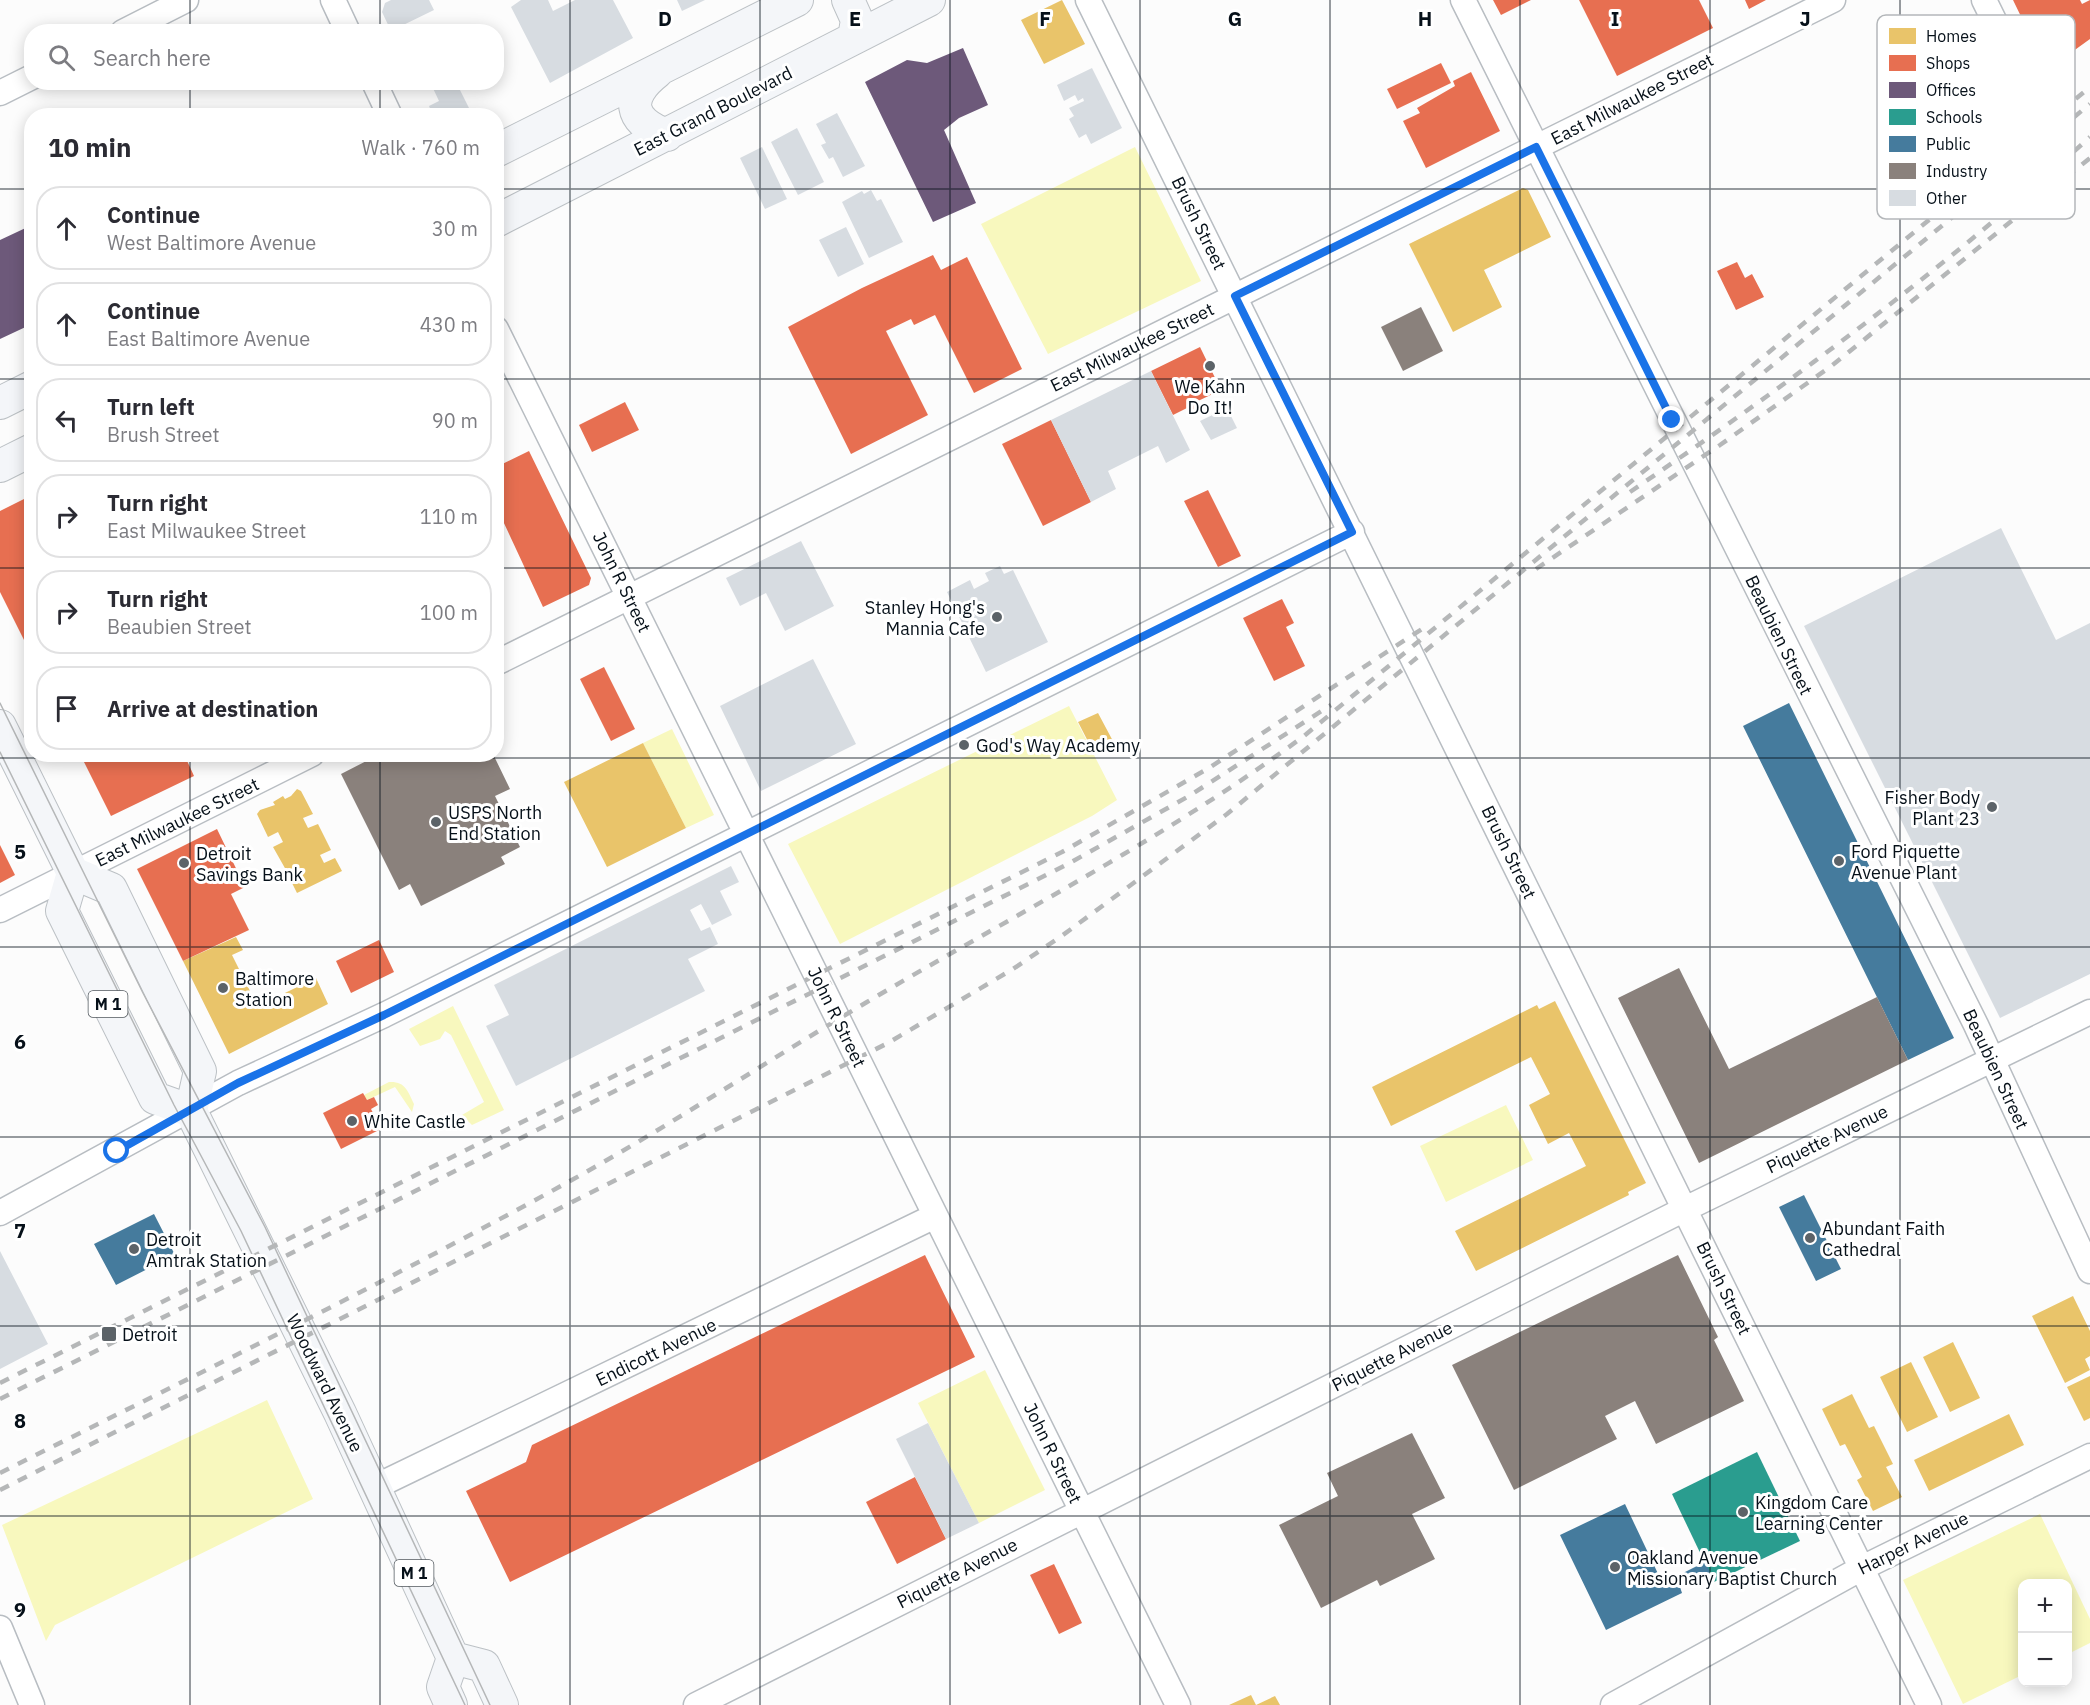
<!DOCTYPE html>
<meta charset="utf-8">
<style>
:root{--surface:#fff;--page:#f7f7f7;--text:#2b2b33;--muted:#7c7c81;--line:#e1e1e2}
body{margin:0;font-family:"IBM Plex Sans",sans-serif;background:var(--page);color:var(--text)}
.controls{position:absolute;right:18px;bottom:18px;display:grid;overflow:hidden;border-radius:12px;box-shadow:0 3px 15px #0003}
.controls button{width:54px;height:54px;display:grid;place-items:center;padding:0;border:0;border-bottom:2px solid var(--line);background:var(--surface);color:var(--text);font:30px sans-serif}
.stop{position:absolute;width:18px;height:18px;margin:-14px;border:4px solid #1a73e8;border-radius:50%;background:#fff}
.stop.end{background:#1a73e8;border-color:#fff;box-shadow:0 2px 6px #0008}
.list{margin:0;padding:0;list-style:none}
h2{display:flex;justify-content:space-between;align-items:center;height:78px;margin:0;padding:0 24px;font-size:26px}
h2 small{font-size:20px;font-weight:400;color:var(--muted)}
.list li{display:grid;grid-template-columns:39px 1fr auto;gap:18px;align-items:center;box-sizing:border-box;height:84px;margin:0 12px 12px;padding:0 12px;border:2px solid var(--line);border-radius:24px}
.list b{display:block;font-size:22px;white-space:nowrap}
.list p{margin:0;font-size:20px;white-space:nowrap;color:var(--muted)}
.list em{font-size:20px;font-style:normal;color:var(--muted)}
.icon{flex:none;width:33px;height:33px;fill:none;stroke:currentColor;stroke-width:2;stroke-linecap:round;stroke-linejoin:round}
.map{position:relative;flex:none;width:2090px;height:1705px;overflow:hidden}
.search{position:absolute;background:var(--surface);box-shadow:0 3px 15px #0003;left:24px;top:24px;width:480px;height:66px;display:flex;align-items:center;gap:15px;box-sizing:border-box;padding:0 21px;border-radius:24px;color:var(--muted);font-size:22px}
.panel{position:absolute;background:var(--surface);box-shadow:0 3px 15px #0003;left:24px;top:108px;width:480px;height:654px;border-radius:24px}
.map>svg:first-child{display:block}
</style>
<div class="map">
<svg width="2090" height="1705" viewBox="0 0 2090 1705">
<rect width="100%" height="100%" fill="#fcfcfc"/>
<!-- green -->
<path fill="#f8f8be" d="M1135 147 1201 281 1048 354 981 224Z
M1069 706 1117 800 1092 816 840 944 788 844Z
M672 729 714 815 686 828 643 743Z
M453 1006 504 1110 472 1125 462 1115 484 1102 451 1035 445 1031 440 1039 420 1046 409 1029Z
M389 1082C405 1081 408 1091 414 1104L412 1112 395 1087 367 1100 364 1095Z
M1506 1105 1533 1160 1446 1202 1420 1146Z
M985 1370 1045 1490 979 1523 918 1403Z
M267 1400 313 1499 55 1625 46 1641 2 1525Z
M2040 1514 2090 1619V1643L2068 1654V1584H2022V1675L1963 1704 1903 1580Z"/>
<!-- homes -->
<path fill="#e9c46a" d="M1062 0 1085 44 1044 64 1021 20Z
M1523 188 1528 190 1551 237 1484 270 1502 307 1453 332 1409 244Z
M1098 713 1114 743 1094 753 1078 722Z
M643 743 686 828 607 867 564 782Z
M297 789 301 791 313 814 303 818 308 828 318 824 331 850 320 855 324 863 335 858 342 871 297 893 292 883 301 876 297 868 286 870 273 847 283 842 278 832 268 837 257 814 260 810 275 805 273 802 283 796 285 799 291 796Z
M236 937 243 950 232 955 255 1001 259 999 262 1004 316 978 328 1004 229 1054 183 961Z
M1555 1001 1646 1183 1628 1192 1629 1195 1476 1271 1455 1231 1586 1166 1569 1133 1548 1144 1529 1105 1550 1094 1531 1057 1391 1126 1372 1087 1537 1005 1539 1009Z
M2073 1296 2090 1331V1356L2085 1359 2090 1370 2065 1383 2032 1316Z
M1953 1342 1980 1398 1950 1412 1923 1357Z
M1911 1362 1938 1417 1907 1432 1880 1377Z
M2090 1376V1418L2084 1421 2067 1387Z
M1852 1394 1869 1428 1874 1426 1893 1464 1886 1467 1902 1497 1873 1511 1857 1480 1862 1477 1845 1444 1840 1446 1822 1409Z
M2009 1414 2024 1445 1929 1491 1914 1460Z
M1251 1695 1256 1705 1275 1696 1280 1705H1229Z"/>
<!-- shops -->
<path fill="#e76f51" d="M1493 0H1531L1501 15Z
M1579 0H1699L1713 28 1617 76Z
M1745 0H1766L1749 9Z
M2013 0H2080L2082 4 2090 0V39L2047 70Z
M1441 63 1451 83 1397 109 1387 89Z
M1471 72 1500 131 1426 168 1403 121 1420 113 1417 108 1455 86 1453 81Z
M933 255 941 270 967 257 1022 369 974 393 935 315 914 325 911 319 886 331 928 415 851 454 788 327 862 288Z
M1737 262 1745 278 1752 274 1764 297 1736 310 1717 271Z
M1200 347 1221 390 1198 401 1200 406 1193 410 1191 406 1173 415 1151 371Z
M625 402 639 430 592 452 579 425Z
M1051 420 1091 502 1043 526 1002 444Z
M529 451 591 578 589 585 543 607 496 506V467Z
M1208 490 1241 556 1218 567 1184 501Z
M32 495V656L0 592V511Z
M1282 599 1294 623 1286 627 1305 666 1274 681 1243 618Z
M604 667 635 729 611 741 580 679Z
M80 754H184L194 776 111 816Z
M217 829 245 887 231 894 249 930 183 961 137 869Z
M0 845 15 875 0 883Z
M379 940 394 972 351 993 336 961Z
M363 1093 367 1100 374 1097 378 1105 371 1109 381 1129 341 1149 323 1113Z
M925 1255 975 1357 510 1582 466 1491 526 1462 532 1445Z
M915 1477 946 1539 897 1564 866 1502Z
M1054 1564 1082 1623 1059 1634 1030 1575Z"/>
<!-- offices -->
<path fill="#6d597a" d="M963 48 988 105 959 118 944 130 976 203 933 222 865 82 907 60 927 63Z
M32 225V324L0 339V240Z"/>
<!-- schools -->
<path fill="#2a9d8f" d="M1757 1452 1800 1541 1714 1582 1672 1494Z"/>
<!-- public -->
<path fill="#457b9d" d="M1789 703 1954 1038 1908 1060 1743 726Z
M1804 1195 1841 1269 1816 1281 1779 1207Z
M154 1214 175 1255 116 1285 94 1244Z
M1625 1504 1661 1580 1665 1577 1667 1581 1705 1562 1710 1572 1680 1587 1682 1593 1606 1630 1560 1535Z"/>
<!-- industry -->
<path fill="#8a817c" d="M1421 307 1443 351 1403 371 1381 327Z
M380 754H493L510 789 495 796 520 847 501 857 505 864 421 906 410 884 399 890 341 774Z
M1679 968 1729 1069 1877 997 1908 1060 1699 1163 1618 998Z
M1678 1255 1718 1337 1714 1340 1744 1401 1656 1444 1635 1401 1605 1416 1617 1439 1514 1490 1452 1365Z
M1412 1433 1445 1498 1412 1514 1435 1559 1380 1586 1377 1580 1321 1608 1279 1525 1338 1496 1327 1473Z"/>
<!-- building -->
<path fill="#d7dce1" d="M391 0H429L434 10 391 31 382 12 385 3Z
M521 0H548L553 11 575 0H613L633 38 550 83 511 7Z
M677 0H705L682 11Z
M1092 68 1122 128 1091 144 1086 134 1079 138 1069 119 1074 116 1069 108 1084 101 1083 98 1078 101 1075 95 1064 101 1057 85Z
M430 82H456L471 112 464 116H433L429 106 439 101Z
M837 113 865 166 843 177 833 157 829 159 821 145 826 143 816 124Z
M797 128 824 182 798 195 771 142Z
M762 147 787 199 765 209 740 158Z
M871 190 877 201 881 199 903 242 869 258 842 202 862 191 864 194Z
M846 227 864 264 838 277 819 240Z
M1151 371 1190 450 1166 463 1158 446 1108 471 1116 489 1091 502 1051 420Z
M1227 408 1237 428 1211 440 1200 421Z
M2001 528 2056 640 2090 623V974L2000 1018 1804 626Z
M801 541 834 606 785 631 766 593 740 606 726 578Z
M1000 566 1004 574 1013 570 1048 642 986 672 947 592 970 580 974 589 989 581 985 573Z
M813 659 856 744 761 791 720 706Z
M731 866 739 882 720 891 732 915 712 925 701 904 690 910 701 931 710 927 718 944 688 959 705 991 516 1086 486 1026 509 1015 494 985Z
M0 1251 48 1344 0 1369Z
M928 1423 979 1523 946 1539 896 1439Z"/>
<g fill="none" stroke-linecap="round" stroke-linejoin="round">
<defs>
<path id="minor" d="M333 0 348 32
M1088 0 1929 1705
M1463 0 1976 1025 2090 1271
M1984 0 2019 71
M123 32 186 0
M374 82 390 116
M0 93 32 77
M496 329 1178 1705
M496 663 1833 0
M0 910 312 754
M0 1213 238 1083 384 1015 1352 532
M375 1487 935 1216
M0 1628 32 1705
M696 1705 1685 1209 2090 1012
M1613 1705 1862 1568 2090 1456"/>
<path id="major" d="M848 0 857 20 854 38
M657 72C625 97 628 121 667 135
M496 151 797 0
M496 221 929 0
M0 403 32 387
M0 466 32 450
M0 726 73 873 111 889 200 1071 191 1111 340 1413 453 1658 443 1687 451 1705
M73 873 62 911 155 1098 191 1111
M453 1658 484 1666 502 1705"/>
</defs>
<!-- minor casing -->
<use href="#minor" stroke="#b8bdc2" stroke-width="27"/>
<!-- major casing -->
<use href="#major" stroke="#bcc1c5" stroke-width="34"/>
<!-- minor -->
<use href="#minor" stroke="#fff" stroke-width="24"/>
<!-- major -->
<use href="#major" stroke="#f4f6f9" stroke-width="32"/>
<!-- tram -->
<path stroke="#b5b7b8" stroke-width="1.5" d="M0 703 143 993 265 1227 490 1705
M0 752 174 1105 241 1231 465 1705"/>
<!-- rail -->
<path stroke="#b5b7b8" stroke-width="4.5" stroke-dasharray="10 10" stroke-linecap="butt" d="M1630 492C1790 383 1947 267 2090 137
M1536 569 1720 445 1830 367 2090 158
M0 1383 1062 852 1209 768 1425 627
M0 1399 1068 864 1189 796 1331 705
M0 1473C191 1377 383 1284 570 1181 671 1125 767 1061 867 1002 1014 915 1166 838 1304 736L2090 87
M0 1490 888 1043 1013 969 1063 935 1227 814 2090 104"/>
</g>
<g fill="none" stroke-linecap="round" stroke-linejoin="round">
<!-- route -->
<path stroke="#1a73e8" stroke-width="8" d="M117 1151 238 1083 384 1015 1352 532 1235 296 1536 147 1672 420"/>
</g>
<!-- grid -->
<path fill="none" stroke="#061019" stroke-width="1.5" stroke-opacity="0.55" d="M190 0V32M380 0V32M570 0V1705M760 0V1705M950 0V1705M1140 0V1705M1330 0V1705M1520 0V1705M1710 0V1705M1900 0V1705M190 82V116M380 82V116M0 189H32M496 189H2090M0 379H32M496 379H2090M0 568H32M496 568H2090M190 754V1705M380 754V1705M0 758H2090M0 947H2090M0 1137H2090M0 1326H2090M0 1516H2090"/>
<!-- markers -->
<g fill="#5c6368" stroke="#fff" stroke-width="2">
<circle cx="1210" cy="366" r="6"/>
<circle cx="997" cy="617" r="6"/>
<circle cx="964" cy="745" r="6"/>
<circle cx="1992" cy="807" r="6"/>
<circle cx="436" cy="822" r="6"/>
<circle cx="1839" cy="861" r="6"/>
<circle cx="184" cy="863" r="6"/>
<circle cx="223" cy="988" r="6"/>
<circle cx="352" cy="1121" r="6"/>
<circle cx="1810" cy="1238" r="6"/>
<circle cx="134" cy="1249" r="6"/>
<rect x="101" y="1326" width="16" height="16" rx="3"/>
<circle cx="1743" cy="1512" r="6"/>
<circle cx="1615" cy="1567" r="6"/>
</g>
<g text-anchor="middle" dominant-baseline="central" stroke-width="6" stroke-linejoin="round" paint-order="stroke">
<!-- shield labels -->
<g fill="#fff" stroke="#51585e" stroke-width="1.5">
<rect x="88.5" y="991" width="39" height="26" rx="4.5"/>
<rect x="394.5" y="1560" width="39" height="26" rx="4.5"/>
</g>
<g font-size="16" font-weight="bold" fill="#061019">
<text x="108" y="1004">M 1</text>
<text x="414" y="1573">M 1</text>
</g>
<!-- street labels -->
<g font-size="18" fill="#061019" stroke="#fff">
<text transform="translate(1632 99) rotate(-27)">East Milwaukee Street</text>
<text transform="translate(713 111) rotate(-27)">East Grand Boulevard</text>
<text transform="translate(1199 223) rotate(64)">Brush Street</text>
<text transform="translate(1132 347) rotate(-26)">East Milwaukee Street</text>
<text transform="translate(622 582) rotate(64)">John R Street</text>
<text transform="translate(1779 635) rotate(64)">Beaubien Street</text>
<text transform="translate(177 822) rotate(-26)">East Milwaukee Street</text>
<text transform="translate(1509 852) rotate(64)">Brush Street</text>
<text transform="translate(837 1017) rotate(64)">John R Street</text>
<text transform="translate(1996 1069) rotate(65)">Beaubien Street</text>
<text transform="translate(1827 1139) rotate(-26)">Piquette Avenue</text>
<text transform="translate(1724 1288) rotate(64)">Brush Street</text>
<text transform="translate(656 1352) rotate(-26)">Endicott Avenue</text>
<text transform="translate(1392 1356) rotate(-27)">Piquette Avenue</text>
<text transform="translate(325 1383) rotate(64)">Woodward Avenue</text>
<text transform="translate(1053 1453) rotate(64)">John R Street</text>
<text transform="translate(1913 1543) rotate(-26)">Harper Avenue</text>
<text transform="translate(957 1573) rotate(-27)">Piquette Avenue</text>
</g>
<!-- poi labels -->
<g font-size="18" fill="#061019" stroke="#fff" text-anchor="start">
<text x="1210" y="386" text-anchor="middle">We Kahn<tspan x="1210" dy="21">Do It!</tspan></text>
<text x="985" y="607" text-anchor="end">Stanley Hong's<tspan x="985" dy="21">Mannia Cafe</tspan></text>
<text x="976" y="745">God's Way Academy</text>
<text x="1980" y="797" text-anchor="end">Fisher Body<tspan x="1980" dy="21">Plant 23</tspan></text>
<text x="448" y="812">USPS North<tspan x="448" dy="21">End Station</tspan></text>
<text x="1851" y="851">Ford Piquette<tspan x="1851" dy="21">Avenue Plant</tspan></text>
<text x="196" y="853">Detroit<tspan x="196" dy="21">Savings Bank</tspan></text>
<text x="235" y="978">Baltimore<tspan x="235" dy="21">Station</tspan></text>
<text x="364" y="1121">White Castle</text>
<text x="1822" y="1228">Abundant Faith<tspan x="1822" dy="21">Cathedral</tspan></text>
<text x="146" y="1239">Detroit<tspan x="146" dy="21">Amtrak Station</tspan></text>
<text x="122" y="1334">Detroit</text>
<text x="1755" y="1502">Kingdom Care<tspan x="1755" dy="21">Learning Center</tspan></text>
<text x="1627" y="1557">Oakland Avenue<tspan x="1627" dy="21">Missionary Baptist Church</tspan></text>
</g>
</g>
<!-- legend -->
<rect x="1877" y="15" width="198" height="204" rx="9" fill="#fff" stroke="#b4b7ba" stroke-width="1.5"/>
<rect x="1889" y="28" width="27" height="16" fill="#e9c46a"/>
<rect x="1889" y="55" width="27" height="16" fill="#e76f51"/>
<rect x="1889" y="82" width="27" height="16" fill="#6d597a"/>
<rect x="1889" y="109" width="27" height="16" fill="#2a9d8f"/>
<rect x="1889" y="136" width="27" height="16" fill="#457b9d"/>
<rect x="1889" y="163" width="27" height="16" fill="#8a817c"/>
<rect x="1889" y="190" width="27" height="16" fill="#d7dce1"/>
<g font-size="16" fill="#061019">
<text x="1926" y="42">Homes</text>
<text x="1926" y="69">Shops</text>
<text x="1926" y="96">Offices</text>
<text x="1926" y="123">Schools</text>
<text x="1926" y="150">Public</text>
<text x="1926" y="177">Industry</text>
<text x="1926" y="204">Other</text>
</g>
<g font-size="20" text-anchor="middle" font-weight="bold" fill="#061019" stroke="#fff" stroke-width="6" stroke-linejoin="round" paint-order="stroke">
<text x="665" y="26">D</text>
<text x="855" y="26">E</text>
<text x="1045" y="26">F</text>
<text x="1235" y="26">G</text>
<text x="1425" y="26">H</text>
<text x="1615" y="26">I</text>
<text x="1805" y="26">J</text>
<text x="20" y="859">5</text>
<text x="20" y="1049">6</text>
<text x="20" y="1238">7</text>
<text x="20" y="1428">8</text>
<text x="20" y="1617">9</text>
</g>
</svg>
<div class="controls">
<button>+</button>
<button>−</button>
</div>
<div class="stop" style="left:117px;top:1151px"></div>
<div class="stop end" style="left:1672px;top:420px"></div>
<div class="search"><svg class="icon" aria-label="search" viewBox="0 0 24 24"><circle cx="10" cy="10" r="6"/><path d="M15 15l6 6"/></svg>Search here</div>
<section class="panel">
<h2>10 min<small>Walk · 760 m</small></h2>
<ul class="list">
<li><svg class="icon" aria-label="ahead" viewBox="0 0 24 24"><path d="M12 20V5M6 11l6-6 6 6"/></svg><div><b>Continue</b><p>West Baltimore Avenue</p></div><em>30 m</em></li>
<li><svg class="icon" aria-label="ahead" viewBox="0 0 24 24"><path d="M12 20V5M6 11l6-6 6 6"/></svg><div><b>Continue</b><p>East Baltimore Avenue</p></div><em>430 m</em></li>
<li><svg class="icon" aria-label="left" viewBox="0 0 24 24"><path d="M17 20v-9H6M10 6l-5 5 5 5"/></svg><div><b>Turn left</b><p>Brush Street</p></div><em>90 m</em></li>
<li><svg class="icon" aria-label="right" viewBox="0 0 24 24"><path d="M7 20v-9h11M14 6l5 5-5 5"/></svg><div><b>Turn right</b><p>East Milwaukee Street</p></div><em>110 m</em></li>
<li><svg class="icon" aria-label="right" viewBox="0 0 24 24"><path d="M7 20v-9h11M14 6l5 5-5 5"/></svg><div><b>Turn right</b><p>Beaubien Street</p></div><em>100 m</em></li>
<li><svg class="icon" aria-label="arrive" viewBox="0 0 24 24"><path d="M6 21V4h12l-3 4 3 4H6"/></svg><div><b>Arrive at destination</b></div></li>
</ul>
</section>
</div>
